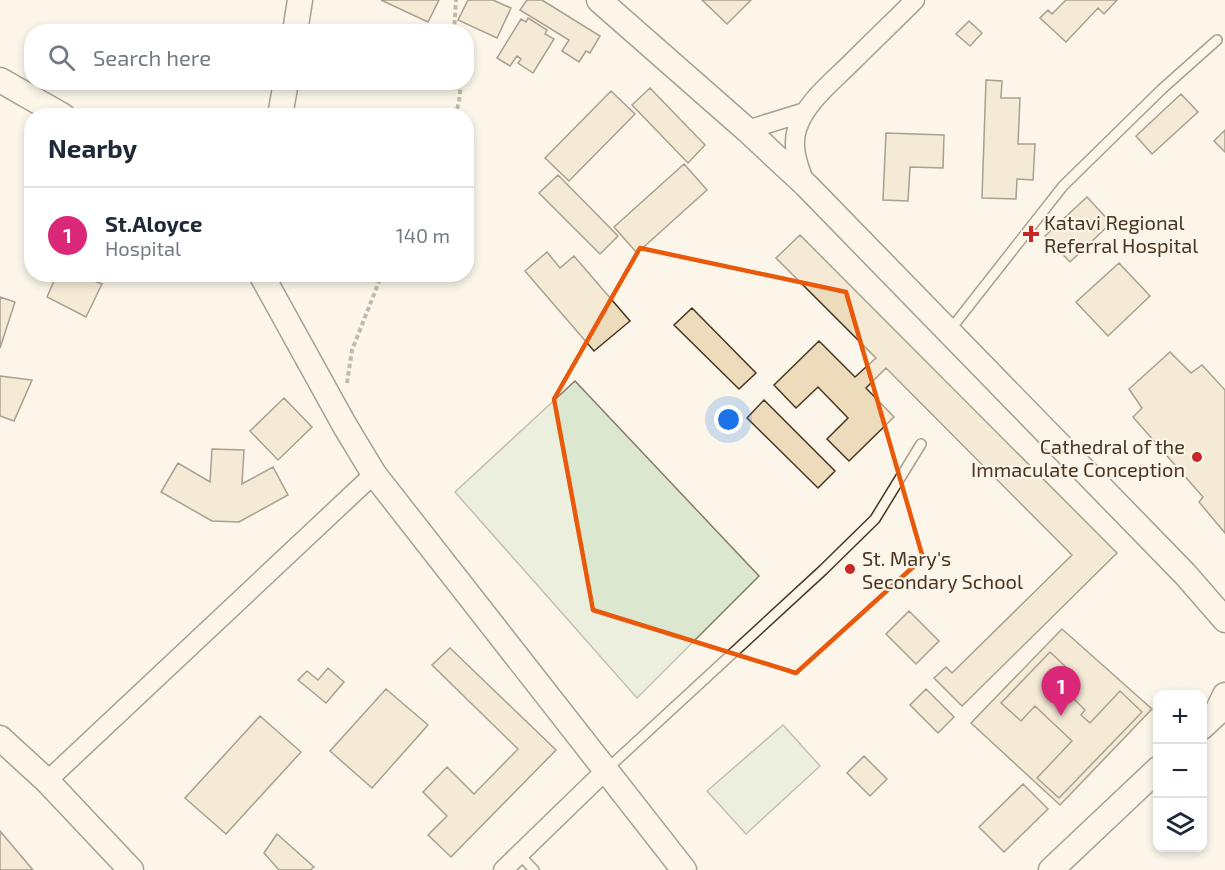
<!DOCTYPE html>
<meta charset="utf-8">
<style>
:root{--surface:#fff;--page:#f2f2f3;--text:#1f2937;--muted:#747a83;--line:#e0e1e3;--accent:#db2777}
body{margin:0;font-family:"Exo 2",sans-serif;background:var(--page);color:var(--text)}
.controls{position:absolute;right:18px;bottom:18px;display:grid;overflow:hidden;border-radius:12px;box-shadow:0 3px 9px #0003}
.controls button{width:54px;height:54px;display:grid;place-items:center;padding:0;border:0;border-bottom:2px solid var(--line);background:var(--surface);color:var(--text);font:30px sans-serif}
.you{position:absolute;left:729px;top:420px;width:21px;height:21px;margin:-15px;border:4px solid #fff;border-radius:50%;background:#1a73e8;box-shadow:0 0 0 9px #1a73e833}
.badge{display:grid;place-items:center;width:39px;height:39px;border-radius:50%;background:var(--accent);color:#fff;font-size:20px;font-weight:700}
.pin{position:absolute;translate:-50% -50px;filter:drop-shadow(0 2px 3px #0008)}
.pin::after{content:'';position:absolute;top:32px;width:21px;height:18px;background:inherit;clip-path:polygon(0 0,100% 0,50% 100%)}
.list{margin:0;padding:0;list-style:none}
h2{display:flex;justify-content:space-between;align-items:center;height:78px;margin:0;padding:0 24px;font-size:26px}
h2 small{font-size:20px;font-weight:400;color:var(--muted)}
.list li{display:grid;grid-template-columns:39px 1fr auto;gap:18px;align-items:center;box-sizing:border-box;height:96px;padding:0 24px;border-top:2px solid var(--line)}
.list b{display:block;font-size:22px;white-space:nowrap}
.list p{margin:0;font-size:20px;white-space:nowrap;color:var(--muted)}
.list em{font-size:20px;font-style:normal;color:var(--muted)}
.icon{flex:none;width:33px;height:33px;fill:none;stroke:currentColor;stroke-width:2;stroke-linecap:round;stroke-linejoin:round}
.map{position:relative;flex:none;width:1225px;height:870px;overflow:hidden}
.search{position:absolute;background:var(--surface);box-shadow:0 3px 9px #0003;left:24px;top:24px;width:450px;height:66px;display:flex;align-items:center;gap:15px;box-sizing:border-box;padding:0 21px;border-radius:24px;color:var(--muted);font-size:22px}
.panel{position:absolute;background:var(--surface);box-shadow:0 3px 9px #0003;left:24px;top:108px;width:450px;height:174px;border-radius:24px}
.map>svg:first-child{display:block}
</style>
<div class="map">
<svg width="1225" height="870" viewBox="0 0 1225 870">
<rect width="100%" height="100%" fill="#fbf6e9"/>
<!-- green -->
<path fill="#dce7d0" stroke="#887966" stroke-width="1.5" d="M575 381 759 576 637 698 455 492Z
M783 725 820 766 746 834 707 791Z"/>
<!-- building -->
<path fill="#ecdcbc" stroke="#4a3520" stroke-width="1.5" d="M381 0H439L428 22Z
M468 0H493L511 8 497 38 458 20Z
M527 0H542L600 36 590 53 586 51 579 62 562 51 569 40 520 10Z
M702 0H751L727 24Z
M1066 0H1117L1104 14 1098 8 1066 42 1040 18 1048 10 1052 14Z
M528 18 547 30 545 34 554 39 533 73 518 63 521 59 517 56 510 66 497 58 521 19 526 22Z
M969 21 982 33 970 46 956 34Z
M986 80 1002 81 1001 98H1020L1018 144H1035L1033 180 1017 179 1016 199 982 198Z
M650 88 705 145 688 163 632 105Z
M611 91 635 114 569 181 545 158Z
M1181 94 1198 112 1152 154 1136 136Z
M1225 130V152L1214 141Z
M886 133 944 135 943 168 910 167 908 201 883 200Z
M684 164 707 190 637 253 614 227Z
M558 175 618 236 600 254 539 193Z
M1087 197 1111 223 1070 262 1045 236Z
M800 235 1117 553 962 706 934 678 946 667 952 673 1072 555 886 368 866 388 894 417 849 461 827 439 848 418 818 387 796 408 774 385 819 341 855 377 876 358 776 258Z
M547 252 560 268 574 256 630 321 594 351 525 271Z
M1119 263 1150 296 1108 336 1076 302Z
M57 274H76L102 284 86 317 47 297Z
M0 297 15 302 0 348Z
M692 308 756 373 739 389 674 325Z
M1170 352 1191 373 1202 365 1225 390V533L1199 502 1203 497 1133 417 1142 408 1129 389Z
M0 376 32 380 14 421 0 416Z
M284 398 312 427 278 460 250 431Z
M764 400 835 471 818 488 747 418Z
M212 449 244 450 242 484 273 467 288 495 239 522 212 521 161 492 178 463 210 482Z
M909 611 939 641 916 664 886 634Z
M1062 629 1152 709 1060 805 971 723Z
M450 648 556 750 451 857 428 835 447 816 423 792 447 767 474 794 518 749 432 665Z
M1050 652 1070 671 1052 689 1061 698 1067 692 1085 710 1081 715 1090 723 1120 691 1142 712 1059 798 1037 778 1072 741 1035 706 1021 721 1001 703Z
M328 668 344 682 326 703 298 680 307 671 318 680Z
M386 689 428 725 372 788 330 751Z
M926 689 954 717 938 733 910 705Z
M260 716 301 752 226 834 185 798Z
M864 756 887 779 870 796 847 773Z
M1023 784 1048 809 1004 852 979 827Z
M0 831 33 870H0Z
M277 834 314 867 310 870H279L264 853Z"/>
<g fill="none" stroke-linecap="round" stroke-linejoin="round">
<defs>
<path id="service" d="M950 330 1063 186 1162 89 1217 40
M607 769 823 570 875 519 921 444
M520 855 534 870"/>
<path id="minor" d="M747 130 805 112
M805 183C799 167 791 148 797 129 805 103 833 81 852 62 873 41 894 21 915 0
M47 781 374 474
M503 870 605 771"/>
<path id="tertiary" d="M599 0 747 130 806 185 1185 574 1225 620
M295 32 300 0
M0 80 63 116
M280 116 286 82
M261 274 345 426 374 474 684 870
M1202 727 1216 714 1225 695
M0 738 47 781 131 870
M1051 870 1158 769"/>
</defs>
<!-- service casing -->
<use href="#service" stroke="#4a3520" stroke-width="12"/>
<!-- minor casing -->
<use href="#minor" stroke="#4a3520" stroke-width="21"/>
<!-- tertiary casing -->
<use href="#tertiary" stroke="#4a3520" stroke-width="27"/>
<!-- path -->
<path stroke="#7f6f5c" stroke-width="4" stroke-dasharray="4.5 3" stroke-linecap="butt" d="M454 32 456 0
M455 116 459 102 461 82
M347 383 352 350 382 274"/>
<!-- service -->
<use href="#service" stroke="#fbf6e9" stroke-width="9"/>
<!-- minor -->
<use href="#minor" stroke="#fbf6e9" stroke-width="18"/>
<!-- tertiary -->
<use href="#tertiary" stroke="#fbf6e9" stroke-width="24"/>
</g>
<!-- marked area -->
<path d="M0 0H1225V870H0ZM640 248 846 292 923 558 796 673 593 610 554 399Z" fill="#fbf6e9" fill-opacity=".55" fill-rule="evenodd"/>
<path fill="none" stroke="#e8590c" stroke-width="4.5" stroke-linejoin="round" d="M640 248 846 292 923 558 796 673 593 610 554 399Z"/>
<!-- markers -->
<g fill="#c62828" stroke="#fbf6e9" stroke-width="2">
<path d="M1028 225h6v6h6v6h-6v6h-6v-6h-6v-6h6z"/>
<circle cx="1197" cy="457" r="6"/>
<circle cx="850" cy="569" r="6"/>
</g>
<g text-anchor="middle" dominant-baseline="central" stroke-width="4.5" stroke-linejoin="round" paint-order="stroke">
<!-- poi labels -->
<g font-size="20" fill="#4a3520" stroke="#fbf6e9" text-anchor="start">
<text x="1044" y="222">Katavi Regional<tspan x="1044" dy="23">Referral Hospital</tspan></text>
<text x="1185" y="446" text-anchor="end">Cathedral of the<tspan x="1185" dy="23">Immaculate Conception</tspan></text>
<text x="862" y="558">St. Mary's<tspan x="862" dy="23">Secondary School</tspan></text>
</g>
</g>
</svg>
<div class="controls">
<button>+</button>
<button>−</button>
<button><svg class="icon" aria-label="layers" viewBox="0 0 24 24"><path d="M12 4l9 5-9 5-9-5zM3 14l9 5 9-5"/></svg></button>
</div>
<div class="you"></div>
<div class="pin badge" style="left:1061px;top:716px">1</div>
<div class="search"><svg class="icon" aria-label="search" viewBox="0 0 24 24"><circle cx="10" cy="10" r="6"/><path d="M15 15l6 6"/></svg>Search here</div>
<section class="panel">
<h2>Nearby<small></small></h2>
<ul class="list">
<li><span class="badge">1</span><div><b>St.Aloyce</b><p>Hospital</p></div><em>140 m</em></li>
</ul>
</section>
</div>
